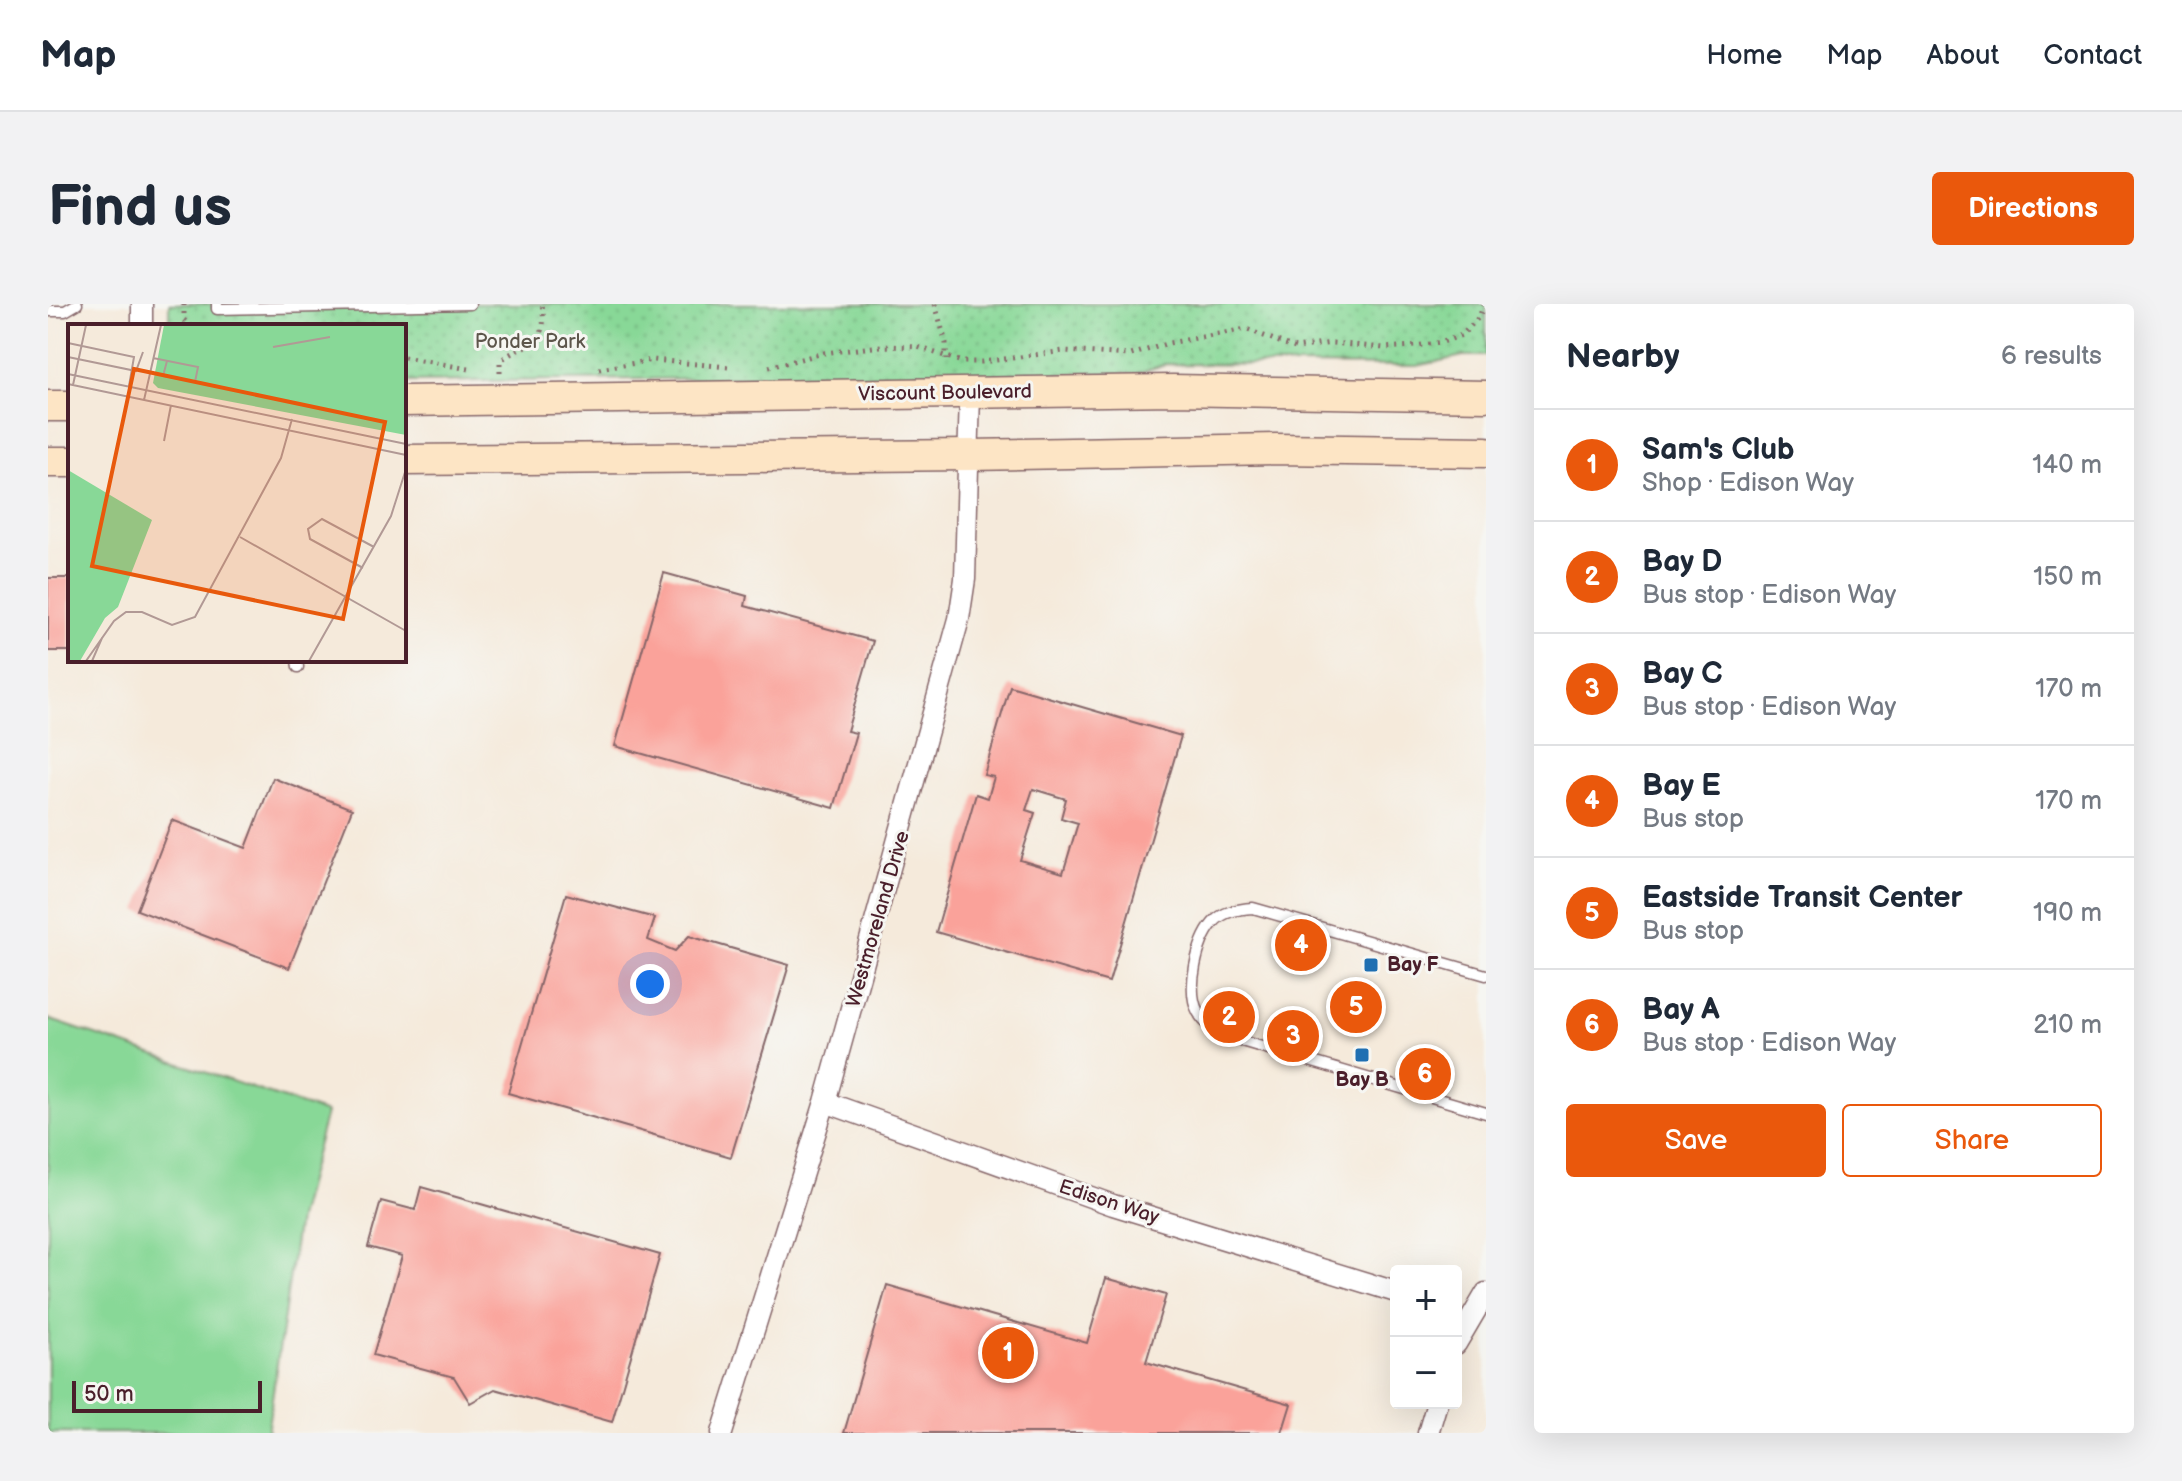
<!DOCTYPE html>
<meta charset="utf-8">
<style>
:root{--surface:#fff;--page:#f2f2f3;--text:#1f2937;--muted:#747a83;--line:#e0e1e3;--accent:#ea580c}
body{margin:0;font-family:"Balsamiq Sans",sans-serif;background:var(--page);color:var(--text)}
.controls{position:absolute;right:24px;bottom:24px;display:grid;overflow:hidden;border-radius:8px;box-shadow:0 8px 32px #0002}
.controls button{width:72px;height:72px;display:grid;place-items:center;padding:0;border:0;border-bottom:2px solid var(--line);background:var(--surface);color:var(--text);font:40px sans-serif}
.scale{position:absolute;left:24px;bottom:20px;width:190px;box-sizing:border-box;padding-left:8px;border:4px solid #4a1f2b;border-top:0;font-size:22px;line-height:28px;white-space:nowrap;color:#4a1f2b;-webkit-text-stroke:6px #f6f6f2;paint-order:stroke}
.you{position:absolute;left:602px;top:680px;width:28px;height:28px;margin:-20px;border:6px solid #fff;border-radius:50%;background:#1a73e8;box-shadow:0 0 0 12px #1a73e833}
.badge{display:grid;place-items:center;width:52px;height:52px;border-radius:50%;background:var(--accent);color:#fff;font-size:26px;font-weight:700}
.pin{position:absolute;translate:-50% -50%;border:4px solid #fff;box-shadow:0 2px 8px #0006}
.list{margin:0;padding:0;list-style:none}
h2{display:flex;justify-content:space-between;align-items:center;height:104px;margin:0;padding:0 32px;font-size:34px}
h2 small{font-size:26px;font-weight:400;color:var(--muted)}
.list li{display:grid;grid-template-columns:52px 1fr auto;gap:24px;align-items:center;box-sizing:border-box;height:112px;padding:0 32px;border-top:2px solid var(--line)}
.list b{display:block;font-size:30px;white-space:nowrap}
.list p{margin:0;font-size:26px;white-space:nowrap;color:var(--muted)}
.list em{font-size:26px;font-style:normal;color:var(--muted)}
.actions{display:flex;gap:16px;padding:24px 32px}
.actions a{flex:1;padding:18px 0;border:2px solid var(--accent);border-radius:8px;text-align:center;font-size:28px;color:var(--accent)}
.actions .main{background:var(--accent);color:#fff}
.map{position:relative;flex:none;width:1438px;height:1129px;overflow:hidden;border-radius:8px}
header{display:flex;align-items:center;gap:48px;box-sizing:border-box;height:112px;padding:0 40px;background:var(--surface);border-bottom:2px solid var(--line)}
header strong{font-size:38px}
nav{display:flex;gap:44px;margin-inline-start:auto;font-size:28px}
.intro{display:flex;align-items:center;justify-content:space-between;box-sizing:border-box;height:192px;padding:0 48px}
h1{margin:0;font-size:56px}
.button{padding:20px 36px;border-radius:8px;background:var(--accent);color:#fff;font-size:28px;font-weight:700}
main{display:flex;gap:48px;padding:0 48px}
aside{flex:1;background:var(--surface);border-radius:8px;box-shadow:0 8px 32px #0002}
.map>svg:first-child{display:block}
</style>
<header>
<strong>Map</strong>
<nav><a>Home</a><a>Map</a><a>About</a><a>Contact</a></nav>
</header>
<div class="intro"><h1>Find us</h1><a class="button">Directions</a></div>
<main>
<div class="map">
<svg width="1438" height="1129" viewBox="0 0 1438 1129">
<defs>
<pattern id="park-dots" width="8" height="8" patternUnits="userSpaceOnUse" patternTransform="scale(2)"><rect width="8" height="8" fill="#88d897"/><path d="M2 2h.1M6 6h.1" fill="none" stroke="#77b982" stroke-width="1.8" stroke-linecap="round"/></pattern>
</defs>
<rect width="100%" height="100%" fill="#f6f6f2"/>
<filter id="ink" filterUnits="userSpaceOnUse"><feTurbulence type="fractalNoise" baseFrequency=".0125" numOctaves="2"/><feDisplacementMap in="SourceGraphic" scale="16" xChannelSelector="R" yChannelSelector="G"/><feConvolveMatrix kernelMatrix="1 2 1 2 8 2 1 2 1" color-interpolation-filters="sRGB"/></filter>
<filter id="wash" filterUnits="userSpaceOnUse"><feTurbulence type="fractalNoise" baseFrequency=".006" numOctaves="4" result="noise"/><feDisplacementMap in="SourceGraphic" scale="32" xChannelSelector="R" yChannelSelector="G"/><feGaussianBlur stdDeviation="1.8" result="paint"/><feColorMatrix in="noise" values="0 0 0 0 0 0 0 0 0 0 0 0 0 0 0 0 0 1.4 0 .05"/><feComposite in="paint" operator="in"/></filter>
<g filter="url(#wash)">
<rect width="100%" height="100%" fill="#f5eadb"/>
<!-- grass -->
<path fill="#88d897" stroke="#697c61" stroke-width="2" d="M0 715 278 809 250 915 219 1129H0Z"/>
<!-- park -->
<path fill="url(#park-dots)" stroke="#697c61" stroke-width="2" d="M121 0H1438V52H1415L1369 62 1118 60 1090 69 356 78V22H121Z"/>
<g id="blocks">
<!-- building -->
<path fill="#faa29a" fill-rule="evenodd" d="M616 269 699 292 697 302 825 337 799 427 808 429 786 504 567 442Z
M0 274H22V347H0Z
M962 382 1133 432 1061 678 888 628 928 490 940 494 946 473 936 471ZM985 485 1018 495 1013 514 1030 519 1015 569 972 556 987 509 978 506Z
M225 474 304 505 241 664 89 606 124 516 198 544Z
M518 590 607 614 600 636 627 647 641 632 741 661 683 853 460 789Z
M373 883 612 951 564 1118 447 1085 422 1099 406 1073 325 1051 354 952 320 943 333 897 367 906Z
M1058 974 1118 991 1098 1058 1243 1100 1234 1129H796L839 981 1039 1039Z"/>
</g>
</g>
<g filter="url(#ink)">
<use href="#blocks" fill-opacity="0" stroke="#866669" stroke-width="2"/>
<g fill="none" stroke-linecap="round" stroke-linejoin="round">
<defs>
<path id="service" d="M169 0V5L422 0
M0 7H17L29 0
M249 356 250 363
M1438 671 1205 604C1191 605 1175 607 1165 619 1149 638 1138 686 1150 708 1158 724 1175 729 1190 736L1438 809"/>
<path id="minor" d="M94 22V0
M777 798 1065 901 1348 988
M1408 1040 1438 989
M674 1129 777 798 911 315 917 275 922 89
M1380 1129 1389 1099"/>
<path id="secondary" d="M356 97 1125 86 1438 92
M0 102H22
M356 156 922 151 1228 145 1438 148
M0 158H22"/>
</defs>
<!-- service casing -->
<use href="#service" stroke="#866669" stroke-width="13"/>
<!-- minor casing -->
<use href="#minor" stroke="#866669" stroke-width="23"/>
<!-- secondary casing -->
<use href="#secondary" stroke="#866669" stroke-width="33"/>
<!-- path -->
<path stroke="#866669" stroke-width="5" stroke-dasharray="2 6" stroke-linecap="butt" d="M136 0V16L143 22
M887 0 898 39V56
M356 53 426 66
M721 63 776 49 833 42 870 43 914 58H934L1016 47 1083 51 1121 39 1198 25 1247 44 1284 39 1336 44 1367 42 1395 38 1414 31 1431 13 1436 0
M551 65 605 56 680 63
M452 69V57C480 35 501 47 494 0"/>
<!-- service -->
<use href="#service" stroke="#fff" stroke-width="10"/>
<!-- minor -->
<use href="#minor" stroke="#fff" stroke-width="20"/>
<!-- secondary -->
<use href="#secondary" stroke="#fde5c5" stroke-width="30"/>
</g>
</g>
<!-- markers -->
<g fill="#1f6fb2" stroke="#f6f6f2" stroke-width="3">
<rect x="1315" y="653" width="16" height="16" rx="4"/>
<rect x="1306" y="743" width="16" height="16" rx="4"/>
</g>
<g text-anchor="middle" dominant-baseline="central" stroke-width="6" stroke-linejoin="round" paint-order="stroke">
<!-- park labels -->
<g font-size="20" fill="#5d564b" stroke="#f6f6f2">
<text x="482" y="38">Ponder Park</text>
</g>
<!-- street labels -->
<g font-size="20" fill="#4a1f2b" stroke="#f6f6f2">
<text transform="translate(897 89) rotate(-1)">Viscount Boulevard</text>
<text transform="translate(830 615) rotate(-74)">Westmoreland Drive</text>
<text transform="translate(1061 898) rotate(18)">Edison Way</text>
</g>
<!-- poi labels -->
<g font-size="20" font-weight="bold" fill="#4a1f2b" stroke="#f6f6f2" text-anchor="start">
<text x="1339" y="661">Bay F</text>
<text x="1314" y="776" text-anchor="middle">Bay B</text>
</g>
</g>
<!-- overview -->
<g transform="translate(20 20)">
<rect width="338" height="338" fill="#f5eadb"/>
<path d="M0 146 84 196 50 283 37 294 12 337H0Z" fill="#88d897"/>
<path d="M96 1H338V111L90 64 85 59Z" fill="#88d897"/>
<path fill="none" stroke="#b19995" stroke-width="2" d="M0 19 66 33 61 62M205 23 262 13M0 33 68 47 75 28M85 34 130 43 127 58M99 37 95 52 143 61M0 50 338 120M0 60 338 131M5 61 18 1M76 76 93 1M96 117 103 81M172 213 338 307M295 244 242 215 240 205 254 195 306 223M18 337 46 297 58 288H74L104 301 127 293 213 134 224 95M24 337 34 314M241 337 323 192 338 145"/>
<path fill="#e8590c" fill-opacity="0.15" stroke="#e8590c" stroke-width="4" d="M66 45 317 98 275 295 24 242Z"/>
<rect width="338" height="338" fill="none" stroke="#4a1f2b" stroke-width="4"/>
</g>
</svg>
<div class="controls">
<button>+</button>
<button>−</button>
</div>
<div class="scale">50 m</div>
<div class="you"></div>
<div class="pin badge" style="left:960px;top:1049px">1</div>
<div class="pin badge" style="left:1181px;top:713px">2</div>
<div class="pin badge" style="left:1245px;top:732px">3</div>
<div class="pin badge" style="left:1253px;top:641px">4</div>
<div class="pin badge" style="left:1308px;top:703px">5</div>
<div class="pin badge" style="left:1377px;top:770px">6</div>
</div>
<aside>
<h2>Nearby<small>6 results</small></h2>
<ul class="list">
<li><span class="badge">1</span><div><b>Sam's Club</b><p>Shop · Edison Way</p></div><em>140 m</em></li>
<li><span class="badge">2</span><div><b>Bay D</b><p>Bus stop · Edison Way</p></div><em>150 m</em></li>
<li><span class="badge">3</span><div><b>Bay C</b><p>Bus stop · Edison Way</p></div><em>170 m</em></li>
<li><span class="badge">4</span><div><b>Bay E</b><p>Bus stop</p></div><em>170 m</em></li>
<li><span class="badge">5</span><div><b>Eastside Transit Center</b><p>Bus stop</p></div><em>190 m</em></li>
<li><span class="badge">6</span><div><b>Bay A</b><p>Bus stop · Edison Way</p></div><em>210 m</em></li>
</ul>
<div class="actions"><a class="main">Save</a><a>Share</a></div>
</aside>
</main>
